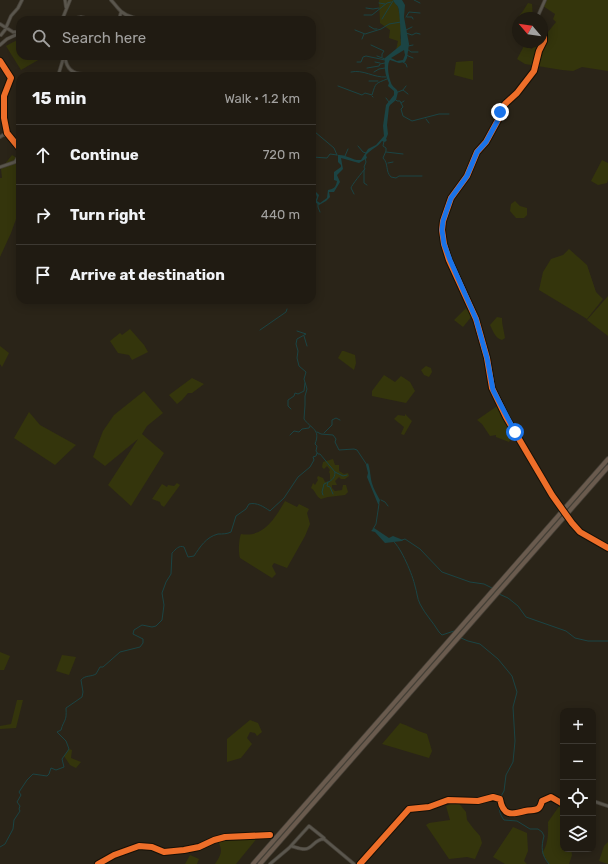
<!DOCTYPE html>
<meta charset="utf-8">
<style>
:root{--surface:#201b12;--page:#2d2820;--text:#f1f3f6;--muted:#a2a19f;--line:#3d3932}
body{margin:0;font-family:Rubik,sans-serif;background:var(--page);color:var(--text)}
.controls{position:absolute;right:12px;bottom:12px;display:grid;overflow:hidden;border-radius:8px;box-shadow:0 2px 10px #0003}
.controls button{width:36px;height:36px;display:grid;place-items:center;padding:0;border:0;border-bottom:1px solid var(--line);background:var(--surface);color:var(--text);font:20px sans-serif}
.compass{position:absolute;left:512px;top:12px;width:36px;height:36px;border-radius:50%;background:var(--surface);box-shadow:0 2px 10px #0003;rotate:299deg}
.stop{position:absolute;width:12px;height:12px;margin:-9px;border:3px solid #1a73e8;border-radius:50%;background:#fff}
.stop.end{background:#1a73e8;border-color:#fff;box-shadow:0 1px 4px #0008}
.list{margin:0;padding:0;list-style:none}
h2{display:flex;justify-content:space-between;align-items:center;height:52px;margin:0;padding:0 16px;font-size:17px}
h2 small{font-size:13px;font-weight:400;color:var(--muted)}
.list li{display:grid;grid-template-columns:26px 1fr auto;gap:12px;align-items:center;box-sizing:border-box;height:60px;padding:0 16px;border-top:1px solid var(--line)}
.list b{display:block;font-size:15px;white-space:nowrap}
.list em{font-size:13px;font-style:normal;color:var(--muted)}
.icon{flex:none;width:22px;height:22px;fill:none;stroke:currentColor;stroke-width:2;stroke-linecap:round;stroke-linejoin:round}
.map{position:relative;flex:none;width:608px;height:864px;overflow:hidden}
.search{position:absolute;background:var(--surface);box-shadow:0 2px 10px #0003;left:16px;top:16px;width:300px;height:44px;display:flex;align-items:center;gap:10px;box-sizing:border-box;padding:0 14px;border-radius:12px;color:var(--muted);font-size:15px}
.panel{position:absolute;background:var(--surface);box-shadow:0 2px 10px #0003;left:16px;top:72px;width:300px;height:232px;border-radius:12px}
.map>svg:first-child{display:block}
</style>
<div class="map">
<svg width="608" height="864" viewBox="0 0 608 864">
<rect width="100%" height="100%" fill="#2a2418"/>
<!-- green -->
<path fill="#34350c" d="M379 0H393L398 7 402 26 400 37 401 42V45L396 50 398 41 389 38 390 30 380 23Z
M545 0H608V71L582 67 573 71 562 70 525 64 517 59 524 46 532 49 536 42H542V33L543 30 548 32 556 22 553 19 555 14 543 6Z
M528 3 532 4 533 18H518V26L514 22 523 11Z
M20 33V56H45L21 70 6 46 19 39 17 35Z
M469 61H473V80L454 75 456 62Z
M12 155 20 160V208L11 233 0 257V178H2L1 169Z
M602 160 608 163V180L607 183 598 185 591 181Z
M515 201 520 206 527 208V215L524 218H516L510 211 511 204Z
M569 249 587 265 596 292 603 299 587 319 539 290 543 272 551 259 563 255Z
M608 296V336L587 320Z
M466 308 472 316 463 327 454 320Z
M497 317 502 318C502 326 504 330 505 338L502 340C495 338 493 331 490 325Z
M130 329 144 345 148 352 132 360 129 355 118 353 110 341 120 333 122 335Z
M0 346 9 353 2 367 0 364Z
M342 351H344L355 355 356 363 354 370 338 358Z
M426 366 431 368 432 372 429 377 424 375 421 370Z
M384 375 395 382 401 376 410 382 415 391 406 403 372 396V391Z
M192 378 204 384 192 393H188L182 400 177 404 169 395Z
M144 391 163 413 147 426 142 434 164 453 131 506 108 485 138 439 105 466 93 457 103 431 114 415Z
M500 404 515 432 509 442 496 437V435L490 436 482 424 477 420Z
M29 412 40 425 76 445 55 465 14 438Z
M405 414 412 421 404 435 401 434 404 427 394 419 398 415 405 416Z
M333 459 335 465H339V471L344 474 348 473 349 476 345 479H341L339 477 335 481 337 485H332V488L335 491 342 490 343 485H346L348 492 345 495 328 497 321 499C316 497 316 491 311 488L313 483 315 485 318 480 317 478 318 476 323 478 325 482 330 481V474L329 472 330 470 327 466 324 469 322 467 323 462Z
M177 483 180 485 164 507 161 505 160 502 152 499 162 484 167 487 168 485 174 486Z
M285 501 297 507 299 504 309 509 307 513 310 524 305 536 287 568 274 563 272 566 276 574 272 578 240 558C238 552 239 539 241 534 264 538 275 518 285 501Z
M0 652 10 656 4 670H0Z
M62 655 76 657 69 675 56 671Z
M17 700H23L16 728 0 729V726L11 724Z
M250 720 258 723 262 732 257 736 255 733 250 732 247 738 252 744 241 758 227 762V739Z
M400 723C409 726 417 731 427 734L432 751 429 758 382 744Z
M69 749 72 750 71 758 81 762 76 768 70 765 64 756Z
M457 801 466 812 467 820 473 828 480 836 482 843 475 859 467 857 449 859 426 825 429 823 450 820 446 806Z
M560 805 563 807V849H571L572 855 569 864H549L542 853C549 843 548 833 548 822Z
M513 827 527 833 528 851 524 861 527 864H505L493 857Z
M225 837H258L236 864H215C222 853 223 851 217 839Z
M608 842V864L599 861 604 846Z
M190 855 199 859 197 864H185Z"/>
<!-- water -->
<path fill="#1b4444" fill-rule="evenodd" d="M393 0H402L405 5 404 17 409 44 407 58 405 62 399 63 390 60C386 65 389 79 392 85 394 88 397 89 398 92L396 100 390 105 389 107 387 125 388 134 386 139 387 140 385 142 382 141C378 147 371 149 366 155L367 158 359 163 341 158 343 169 337 175 340 182 334 192H329L330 197 326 201 319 205 315 202 317 197 316 194H314L312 199 313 192H316L319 195 317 201 320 203 327 198 328 190C334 189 336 187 337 181L334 180V172L341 167V165L338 162V155C346 154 353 161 361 160L368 149 376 145 384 136 383 126 386 105 394 95V91L388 86 389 83C385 76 384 67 385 58L401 45C401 40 400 12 398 7 397 5 394 3 393 0ZM404 50 405 55 403 60 397 61 391 58Z
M368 463C370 469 370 473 371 479 372 486 377 495 380 500L379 504H378L367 477 368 473 366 465Z
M374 528 389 538 393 536 403 540 402 541 385 543 375 532 371 531Z"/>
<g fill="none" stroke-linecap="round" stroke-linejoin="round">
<!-- stream -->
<path stroke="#1b4444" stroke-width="1" d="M414 0 420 3
M379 3 385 4
M366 8 373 9 379 8
M364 15H372L387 3 391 2
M406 17 409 12 420 13
M407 17H412L413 19
M382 19 393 1
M369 26 374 29H377
M355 30 365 34 381 29 389 24 401 22
M406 30 412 27
M406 33 412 35 416 33 420 34
M362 39 364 34
M371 45 384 51 382 54V57
M408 46 413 45
M407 49 411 52H418
M406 55 413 58
M377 56 385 59
M357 62H361L363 57 366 56 385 60
M375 62 380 63
M403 62 406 64 407 67
M367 68 379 66 380 64 385 63
M351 72C363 69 374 78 386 77
M374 72 379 69 385 68
M369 81H378
M338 86 362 95 365 93 372 95C376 82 375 84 387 79
M403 90 406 86
M398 92 403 90 408 94
M372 96 373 97
M386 98 389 102
M395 99 397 101H400L403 107 401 109 403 116 412 121 439 114H449
M401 103 404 101
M426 119 429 123
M315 132 334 148 337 155
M384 141 383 146 386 148V151L383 158C389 164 385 171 391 177L396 178 399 176H422
M358 146 363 152 366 153
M386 152 403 154
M345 156 348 149
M312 157 327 158 330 154 337 155
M388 163 393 162
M364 170V183L367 185
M354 194 351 188C351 186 363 171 365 169L364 167 366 162 365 158
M318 204V207L320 212
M260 330 286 312 287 309
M297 331 306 334 297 339 296 344 298 351 297 358 299 366 306 372 304 379 307 389 305 396V405L304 419C311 429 321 429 315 444L317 446 316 451 318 454H320L335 472C335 479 331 481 324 484L322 492 323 495
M304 336 307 346
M291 409 288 406V400L294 396 295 393 298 394 304 391 305 383
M317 432 321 434 333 435 336 439 335 442 339 450 354 449 357 450 367 465
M324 433 332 425V420L336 418 340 420
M290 435 294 431 299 432 302 429 309 428 310 426
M335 472 343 476 347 475
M328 482 327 486 330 487 333 494
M381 500 385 502 388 506
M373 529 376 524 379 504
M402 540 405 539 420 549 442 572 470 582 484 584 492 588
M393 541C401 547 413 576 415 586 417 592 417 598 420 604 425 614 433 622 439 632L442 635 454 631
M499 594 508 598 518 606 526 617 566 631 575 638 588 641H608
M461 638 468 641 480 644 498 659 512 676 517 692 513 707 515 741 513 762 506 775 504 791 500 798
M499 801C498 808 500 815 504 820L517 821 530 829H538L542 832 544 836C541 847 541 855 549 864
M0 847 5 844 13 829 14 820 20 811 19 809 20 806 17 802 21 795 19 792 27 780 33 774 47 776 49 774 51 768 56 770 64 767 62 759 69 749 66 741 57 732 61 730C64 719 67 722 66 708L82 697 83 692 81 680C85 675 91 677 96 674L100 667H103L120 652 140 647 143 643V639L133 634 134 630 142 625 152 627 156 626 162 620 164 605 162 593 166 582 171 574 172 553C176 549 179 545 184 547L188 557 194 556C200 547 206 537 218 534 223 534 227 534 231 532L236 516 246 509 249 504C257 502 264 507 270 511L271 510 284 498 298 477 310 467 314 460 313 457 316 456 317 453"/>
<defs>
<path id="minor" d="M65 0 66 7
M111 0C115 4 118 9 122 12 132 21 148 17 160 20
M539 18 538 16 545 0
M62 20 70 0
M68 20 81 17 94 20
M119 20 121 12
M0 24 13 32H20
M542 27 544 33V41L539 51 534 71 517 93 505 104 500 112 498 120 486 142 477 152 467 176 451 198 443 221 442 230 444 244 449 260 476 319 487 358 492 388 506 417 552 495 572 523 580 532 608 548
M1 35 5 30 11 16 18 8 22 0
M0 45 7 39 20 33
M65 56C66 69 73 75 86 74L88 76
M0 61 11 78 4 96V118L7 133 20 149
M58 76 64 56
M0 137 3 135H8
M0 167 15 162 20 154
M593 801 608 806
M291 846C295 847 300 849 304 849 312 850 314 839 324 839L354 864
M98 864 114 855 139 846 152 847 164 852 184 850 199 847 214 840 225 837 270 835
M270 864 289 848 309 826 324 838
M360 864 409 809 429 807 448 800 478 801 493 797 500 799C503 816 511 815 525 811 534 809 539 813 542 801L551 797 563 804"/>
<path id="highway" d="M253 864 608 459
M260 864 608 467"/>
</defs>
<!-- minor casing -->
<use href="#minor" stroke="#443f36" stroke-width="4"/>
<!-- highway casing -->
<use href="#highway" stroke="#443f36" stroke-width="5.5"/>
<!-- minor -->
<use href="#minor" stroke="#5a564d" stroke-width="2.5"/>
<!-- highway -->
<use href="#highway" stroke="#6a5b4e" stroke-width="4"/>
<defs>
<path id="cycleway" d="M542 27 544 33V41L539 51 534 71 517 93 505 104 500 112 498 120 486 142 477 152 467 176 451 198 443 221 442 230 444 244 449 260 476 319 487 358 492 388 506 417 552 495 572 523 580 532 608 548
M0 61 11 78 4 96V118L7 133 20 149
M98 864 114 855 139 846 152 847 164 852 184 850 199 847 214 840 225 837 270 835
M360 864 409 809 429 807 448 800 478 801 493 797 500 799C503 816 511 815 525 811 534 809 539 813 542 801L551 797 563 804"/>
</defs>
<!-- cycleway casing -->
<use href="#cycleway" stroke="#151007" stroke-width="8"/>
<!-- cycleway -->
<use href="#cycleway" stroke="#ee6e29" stroke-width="6"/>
</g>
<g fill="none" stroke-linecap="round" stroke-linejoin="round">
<!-- route -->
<path stroke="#1a73e8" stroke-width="5" d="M500 112 498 120 486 142 477 152 467 176 451 198 443 221 442 230 444 244 450 260 476 319 487 358 493 390 515 432"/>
</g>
</svg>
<div class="controls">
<button>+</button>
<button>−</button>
<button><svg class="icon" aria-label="locate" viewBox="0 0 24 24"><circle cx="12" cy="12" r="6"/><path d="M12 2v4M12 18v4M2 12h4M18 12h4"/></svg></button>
<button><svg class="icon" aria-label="layers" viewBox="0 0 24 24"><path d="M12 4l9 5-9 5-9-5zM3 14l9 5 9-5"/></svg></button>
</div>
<svg class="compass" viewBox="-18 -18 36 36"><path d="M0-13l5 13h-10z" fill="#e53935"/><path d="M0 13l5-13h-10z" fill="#a2a19f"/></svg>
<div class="stop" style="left:515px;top:432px"></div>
<div class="stop end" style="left:500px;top:112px"></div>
<div class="search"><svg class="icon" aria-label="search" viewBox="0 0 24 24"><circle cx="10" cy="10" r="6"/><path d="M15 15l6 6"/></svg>Search here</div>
<section class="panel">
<h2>15 min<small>Walk · 1.2 km</small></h2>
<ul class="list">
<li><svg class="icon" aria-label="ahead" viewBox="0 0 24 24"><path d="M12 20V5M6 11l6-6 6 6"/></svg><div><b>Continue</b></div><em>720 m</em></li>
<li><svg class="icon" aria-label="right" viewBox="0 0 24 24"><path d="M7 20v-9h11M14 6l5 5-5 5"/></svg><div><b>Turn right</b></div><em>440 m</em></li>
<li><svg class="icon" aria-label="arrive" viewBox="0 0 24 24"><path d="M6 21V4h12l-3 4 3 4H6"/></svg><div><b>Arrive at destination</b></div></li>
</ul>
</section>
</div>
